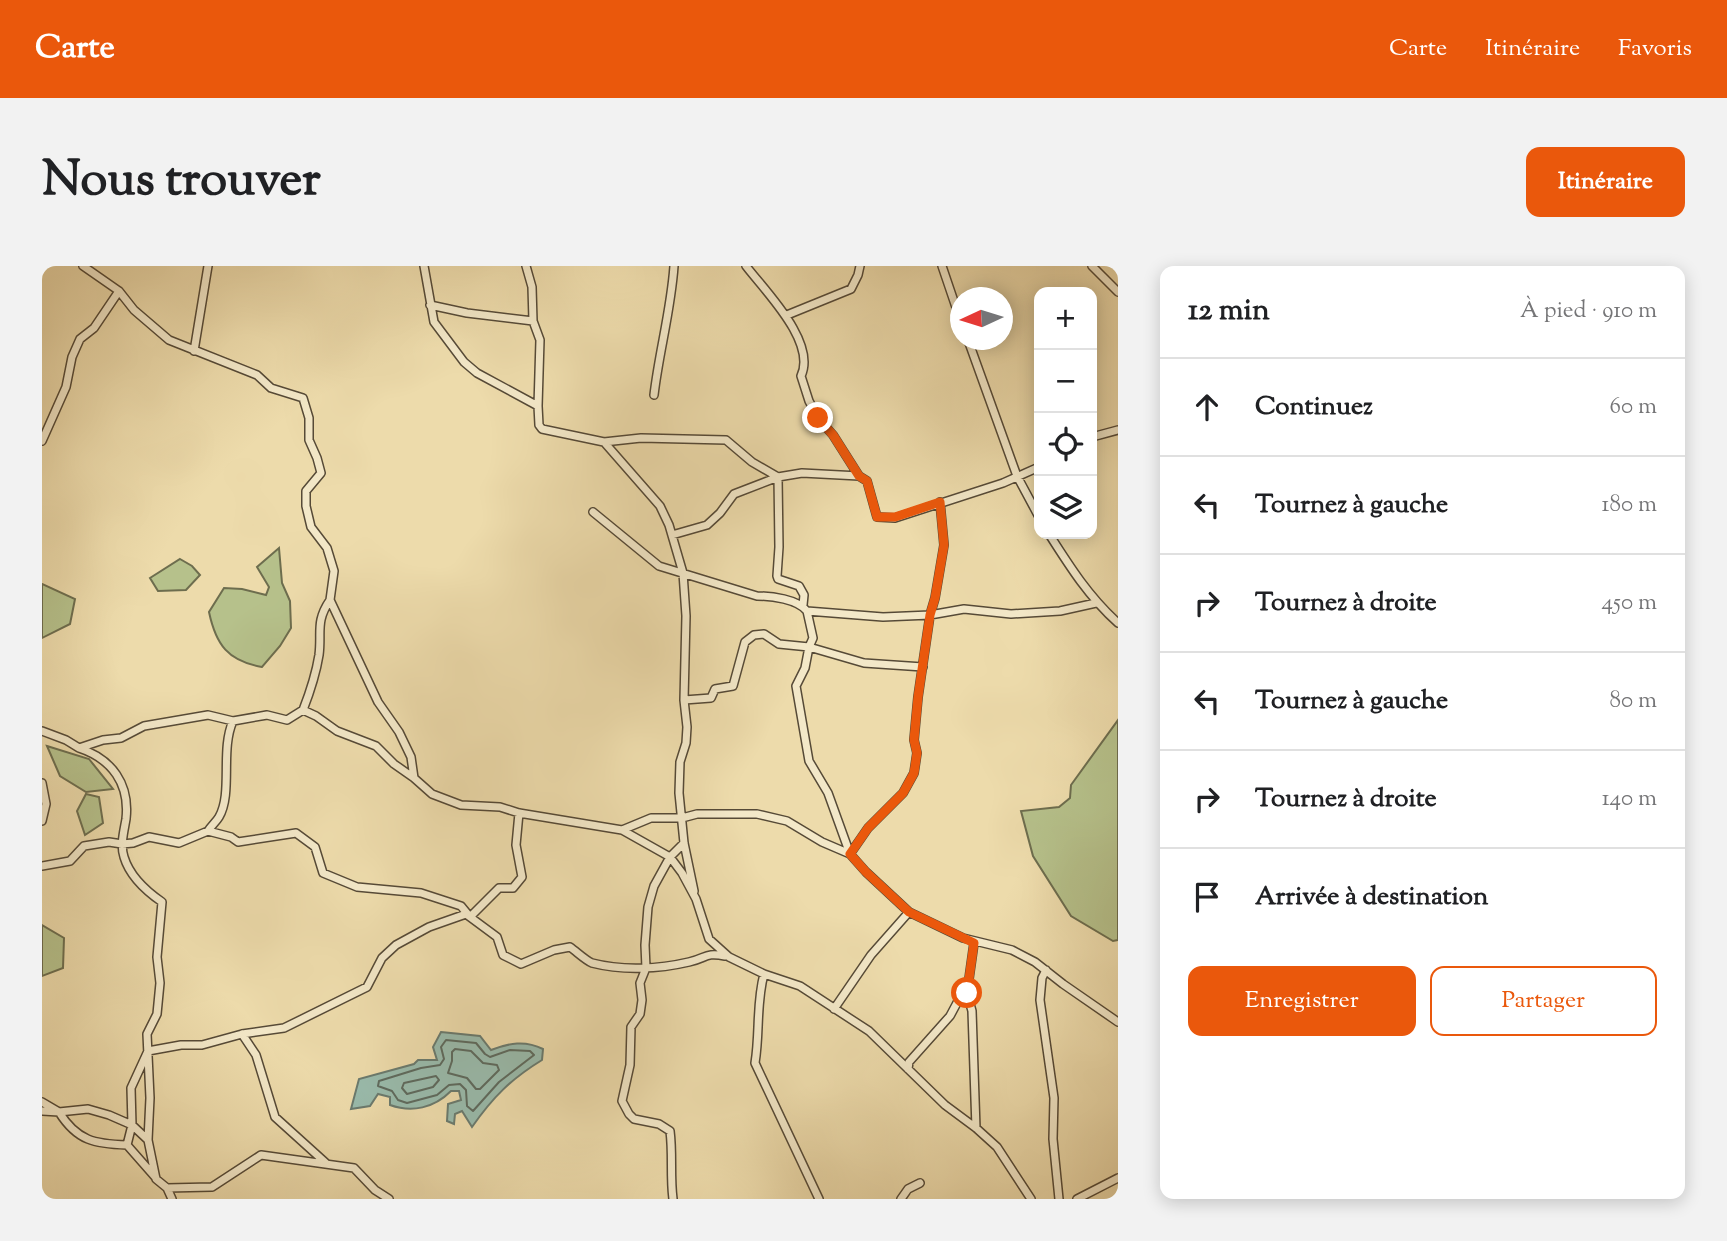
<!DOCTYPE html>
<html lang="fr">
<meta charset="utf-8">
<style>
:root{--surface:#fff;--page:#f2f2f2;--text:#202124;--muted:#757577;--line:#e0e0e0;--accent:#ea580c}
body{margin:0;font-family:"Sorts Mill Goudy",serif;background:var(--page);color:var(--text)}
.controls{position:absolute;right:21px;top:21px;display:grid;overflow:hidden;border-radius:14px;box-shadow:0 4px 18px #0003}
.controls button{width:63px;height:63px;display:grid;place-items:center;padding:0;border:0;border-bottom:2px solid var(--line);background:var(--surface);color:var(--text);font:35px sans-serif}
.compass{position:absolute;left:908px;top:21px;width:63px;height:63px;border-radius:50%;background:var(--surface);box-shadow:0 4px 18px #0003;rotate:266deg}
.stop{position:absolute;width:21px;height:21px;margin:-16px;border:5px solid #ea580c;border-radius:50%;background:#fff}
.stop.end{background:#ea580c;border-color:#fff;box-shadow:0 2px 7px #0008}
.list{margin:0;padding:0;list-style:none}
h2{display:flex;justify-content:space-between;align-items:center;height:91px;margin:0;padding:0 28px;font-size:30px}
h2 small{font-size:23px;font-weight:400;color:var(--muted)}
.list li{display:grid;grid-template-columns:46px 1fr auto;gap:21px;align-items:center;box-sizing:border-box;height:98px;padding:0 28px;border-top:2px solid var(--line)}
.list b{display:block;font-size:26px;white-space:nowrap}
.list em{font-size:23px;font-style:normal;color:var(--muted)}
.actions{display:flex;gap:14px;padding:21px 28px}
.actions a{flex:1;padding:16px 0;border:2px solid var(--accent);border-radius:14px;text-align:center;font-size:24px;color:var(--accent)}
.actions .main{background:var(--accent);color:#fff}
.icon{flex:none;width:38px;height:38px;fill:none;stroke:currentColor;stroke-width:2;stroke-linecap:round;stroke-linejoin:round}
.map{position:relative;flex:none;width:1076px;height:933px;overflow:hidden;border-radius:14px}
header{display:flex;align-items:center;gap:42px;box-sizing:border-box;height:98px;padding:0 35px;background:var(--accent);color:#fff}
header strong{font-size:33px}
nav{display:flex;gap:38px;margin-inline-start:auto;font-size:24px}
.intro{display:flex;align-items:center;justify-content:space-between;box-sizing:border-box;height:168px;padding:0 42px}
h1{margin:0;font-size:49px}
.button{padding:18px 32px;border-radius:14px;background:var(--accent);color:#fff;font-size:24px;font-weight:700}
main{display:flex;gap:42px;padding:0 42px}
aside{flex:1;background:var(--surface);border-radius:14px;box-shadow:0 4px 18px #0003}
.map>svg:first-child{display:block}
</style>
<header>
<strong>Carte</strong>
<nav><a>Carte</a><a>Itinéraire</a><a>Favoris</a></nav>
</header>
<div class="intro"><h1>Nous trouver</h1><a class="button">Itinéraire</a></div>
<main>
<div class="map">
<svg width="1076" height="933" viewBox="0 0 1076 933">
<rect width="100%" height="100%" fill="#eddbab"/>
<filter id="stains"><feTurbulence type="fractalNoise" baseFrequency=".00286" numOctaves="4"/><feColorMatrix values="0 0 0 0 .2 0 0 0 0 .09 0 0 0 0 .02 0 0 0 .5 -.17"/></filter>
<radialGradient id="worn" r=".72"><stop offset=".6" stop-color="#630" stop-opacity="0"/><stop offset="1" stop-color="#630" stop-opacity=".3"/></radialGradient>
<!-- green -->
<path fill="#b6c18b" stroke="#6d6d4e" stroke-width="2" d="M237 282 240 317 248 335 249 362 238 380 220 401C186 395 174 379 167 346L182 322 200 323 224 329 227 321 215 301Z
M138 293 150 300 158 309 144 324 116 325 108 312Z
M0 318 33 333 28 358 0 372Z
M1076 454V674L1071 675 1029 650 991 590 979 545 1017 541 1028 532 1029 519Z
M5 480 47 493 71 523 44 526 18 510Z
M44 528 57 531 61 557 43 569 35 545Z
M0 659 22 672 21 702 0 710Z"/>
<!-- water -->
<path fill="#99bbac" stroke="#6a7a6e" stroke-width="2" d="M399 766 438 770 449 784C467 777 483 774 501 783L500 794C469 813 451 831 430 861L420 845 413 848 412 858 405 855 406 838 419 834 417 825H409C392 842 370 847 348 839V831L336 828 328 840 309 843 317 813 372 798 376 794H395L391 781Z"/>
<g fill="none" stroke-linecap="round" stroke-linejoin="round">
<!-- shore -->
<path stroke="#5e6a5e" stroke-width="2" d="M404 774 434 777 443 788 448 791 468 784 488 785 492 789 457 816 431 845 425 840 424 824 418 818 407 819 395 829 365 837 356 834 350 825 336 820 337 815 379 802 398 799 402 793 399 781Z
M413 783 429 785 441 797 455 799 457 804 438 823H434L425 812 406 807 410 795V786Z
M394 810 397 814 391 821 365 828 360 822 362 817Z"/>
<defs>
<path id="minor" d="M41 0 77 25 92 44 127 74 215 109 229 122 261 132 267 152V174L275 192 279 207 264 225V240L269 261 285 282 292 305 288 334 336 436 357 466 369 491 372 512 390 528 419 539 458 541 477 547 580 564 628 591 640 607 654 633 667 673 687 691 722 708 758 720 827 765 903 839 934 862 955 881 989 933
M382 0 392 56 422 96 435 107 496 140 497 159 500 163 562 176 618 240 627 259 641 307 644 350 642 434 645 461 644 477 638 496 637 527 642 577 652 625
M484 0 490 21 491 55 498 74 496 140
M704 0C723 25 775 76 759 110L767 135 776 152 791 169 817 210
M900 0 918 53
M1050 0 1076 26
M388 39 425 47 491 55
M745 49 809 23 816 9 818 0
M926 74 975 210 997 251
M152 85 166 0
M612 129C617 86 629 44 632 0
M1050 171 1076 164
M0 175 24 121 30 91 38 73 52 62 77 25
M562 176 599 172 684 174 710 196 736 211 760 207 817 210 825 215 835 251 853 252 961 217 997 201
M551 246 617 300 715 330C730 330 755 333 765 345L841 351 888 349 922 343 969 348 1018 345 1054 337
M1007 268C1028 301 1047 331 1076 357
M630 269 665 259 678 247 692 228 736 211 737 281 735 310 736 313 757 320 762 329 761 339
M765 345 771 372 767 381 763 402 754 420 767 495 786 527 808 588
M642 434 669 432 673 423 691 420 703 376 712 369 722 368 737 378 767 381 822 397 881 401
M261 444C268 426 274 408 277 389 280 366 273 356 288 334
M0 465 24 474 37 482 61 474 79 472 102 460 166 449 191 455 225 449 245 454 261 444 274 450 295 465 334 480 352 498 372 512
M37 482C70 493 88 518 84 553 82 565 78 579 82 591 88 611 104 625 120 636L115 691 118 717 115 748 105 768 108 832 106 874 114 913 125 922 130 933
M0 517 4 538 0 555
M580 564 609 552H640L655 548H715L745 555 780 576 808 588 824 606 867 646 921 672 970 684 993 696 1021 718 1076 756
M166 565C169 560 174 556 177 551 191 527 178 484 191 455
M808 588 826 562 861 527 872 507 875 487 872 474 876 431 888 349 893 332 902 279 898 236
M0 600 28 595 42 580 67 576 80 578 91 577 107 571 137 577 166 565 189 571 196 576 254 567 273 581 281 607 315 621 379 627 419 640 428 651 455 671 461 689 479 698 512 684 528 681C535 686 543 694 550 697 581 705 617 703 647 696 665 692 663 686 683 690
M932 677 925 727 930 745 934 862
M1004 704 1000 712 998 734 1012 832 1011 873 1017 933
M722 708C714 737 718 767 713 797L777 933
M792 743 829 689 867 646
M200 768 214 789 233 851 285 898
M866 803 867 796 908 750 916 735 925 727
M0 836 17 846 46 843 67 849 90 859 106 874
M0 845 17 846C35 875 53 878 85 879L114 912
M85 879 90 859 89 822 106 785 139 779H160L200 768 242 762 325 721 340 692 354 679 387 661 424 648 428 651 457 622H471L480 611 474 579 477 547
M125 922 170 921 219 889 312 902 333 924 347 933
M631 933C628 910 631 888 628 865L617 858 592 853 587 848 580 835 588 799 589 761 598 748 600 734 598 717 604 702 603 679 606 641 612 620 628 591 642 577
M859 933 866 923 878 917
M1035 933 1076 912"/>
</defs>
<!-- minor casing -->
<use href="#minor" stroke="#564a37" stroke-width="10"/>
<!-- minor -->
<use href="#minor" stroke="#f3e8c8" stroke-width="7"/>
</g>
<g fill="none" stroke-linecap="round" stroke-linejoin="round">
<!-- route -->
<path stroke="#ea580c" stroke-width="9" d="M776 152 791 169 817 210 825 215 835 251H853L898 236 902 279 893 332 888 349 876 431 872 474 875 487 872 507 861 527 826 562 808 588 824 606 867 646 932 677 925 727"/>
</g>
<rect width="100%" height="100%" filter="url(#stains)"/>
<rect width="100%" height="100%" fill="url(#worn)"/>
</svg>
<div class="controls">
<button>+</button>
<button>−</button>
<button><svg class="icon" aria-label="locate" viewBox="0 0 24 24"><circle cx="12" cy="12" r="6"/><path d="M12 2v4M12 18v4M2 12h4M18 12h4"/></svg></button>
<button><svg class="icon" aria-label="layers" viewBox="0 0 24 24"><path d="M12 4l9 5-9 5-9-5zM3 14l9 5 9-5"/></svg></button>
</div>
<svg class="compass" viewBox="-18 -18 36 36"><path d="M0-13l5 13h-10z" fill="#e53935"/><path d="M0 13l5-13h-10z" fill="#757577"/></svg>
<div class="stop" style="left:925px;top:727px"></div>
<div class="stop end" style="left:776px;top:152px"></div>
</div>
<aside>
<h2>12 min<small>À pied · 910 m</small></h2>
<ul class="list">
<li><svg class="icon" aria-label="ahead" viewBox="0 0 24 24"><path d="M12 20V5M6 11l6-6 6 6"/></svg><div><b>Continuez</b></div><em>60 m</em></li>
<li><svg class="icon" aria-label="left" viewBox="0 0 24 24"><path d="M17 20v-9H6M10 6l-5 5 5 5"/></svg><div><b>Tournez à gauche</b></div><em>180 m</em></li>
<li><svg class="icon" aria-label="right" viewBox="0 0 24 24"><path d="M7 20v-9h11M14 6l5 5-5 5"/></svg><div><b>Tournez à droite</b></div><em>450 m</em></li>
<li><svg class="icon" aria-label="left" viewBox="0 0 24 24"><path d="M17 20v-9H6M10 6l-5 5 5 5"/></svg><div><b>Tournez à gauche</b></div><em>80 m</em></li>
<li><svg class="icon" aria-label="right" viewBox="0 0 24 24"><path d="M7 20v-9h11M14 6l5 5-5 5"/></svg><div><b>Tournez à droite</b></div><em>140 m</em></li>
<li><svg class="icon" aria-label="arrive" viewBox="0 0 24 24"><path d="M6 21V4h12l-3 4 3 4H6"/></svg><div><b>Arrivée à destination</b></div></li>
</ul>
<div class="actions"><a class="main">Enregistrer</a><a>Partager</a></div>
</aside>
</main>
